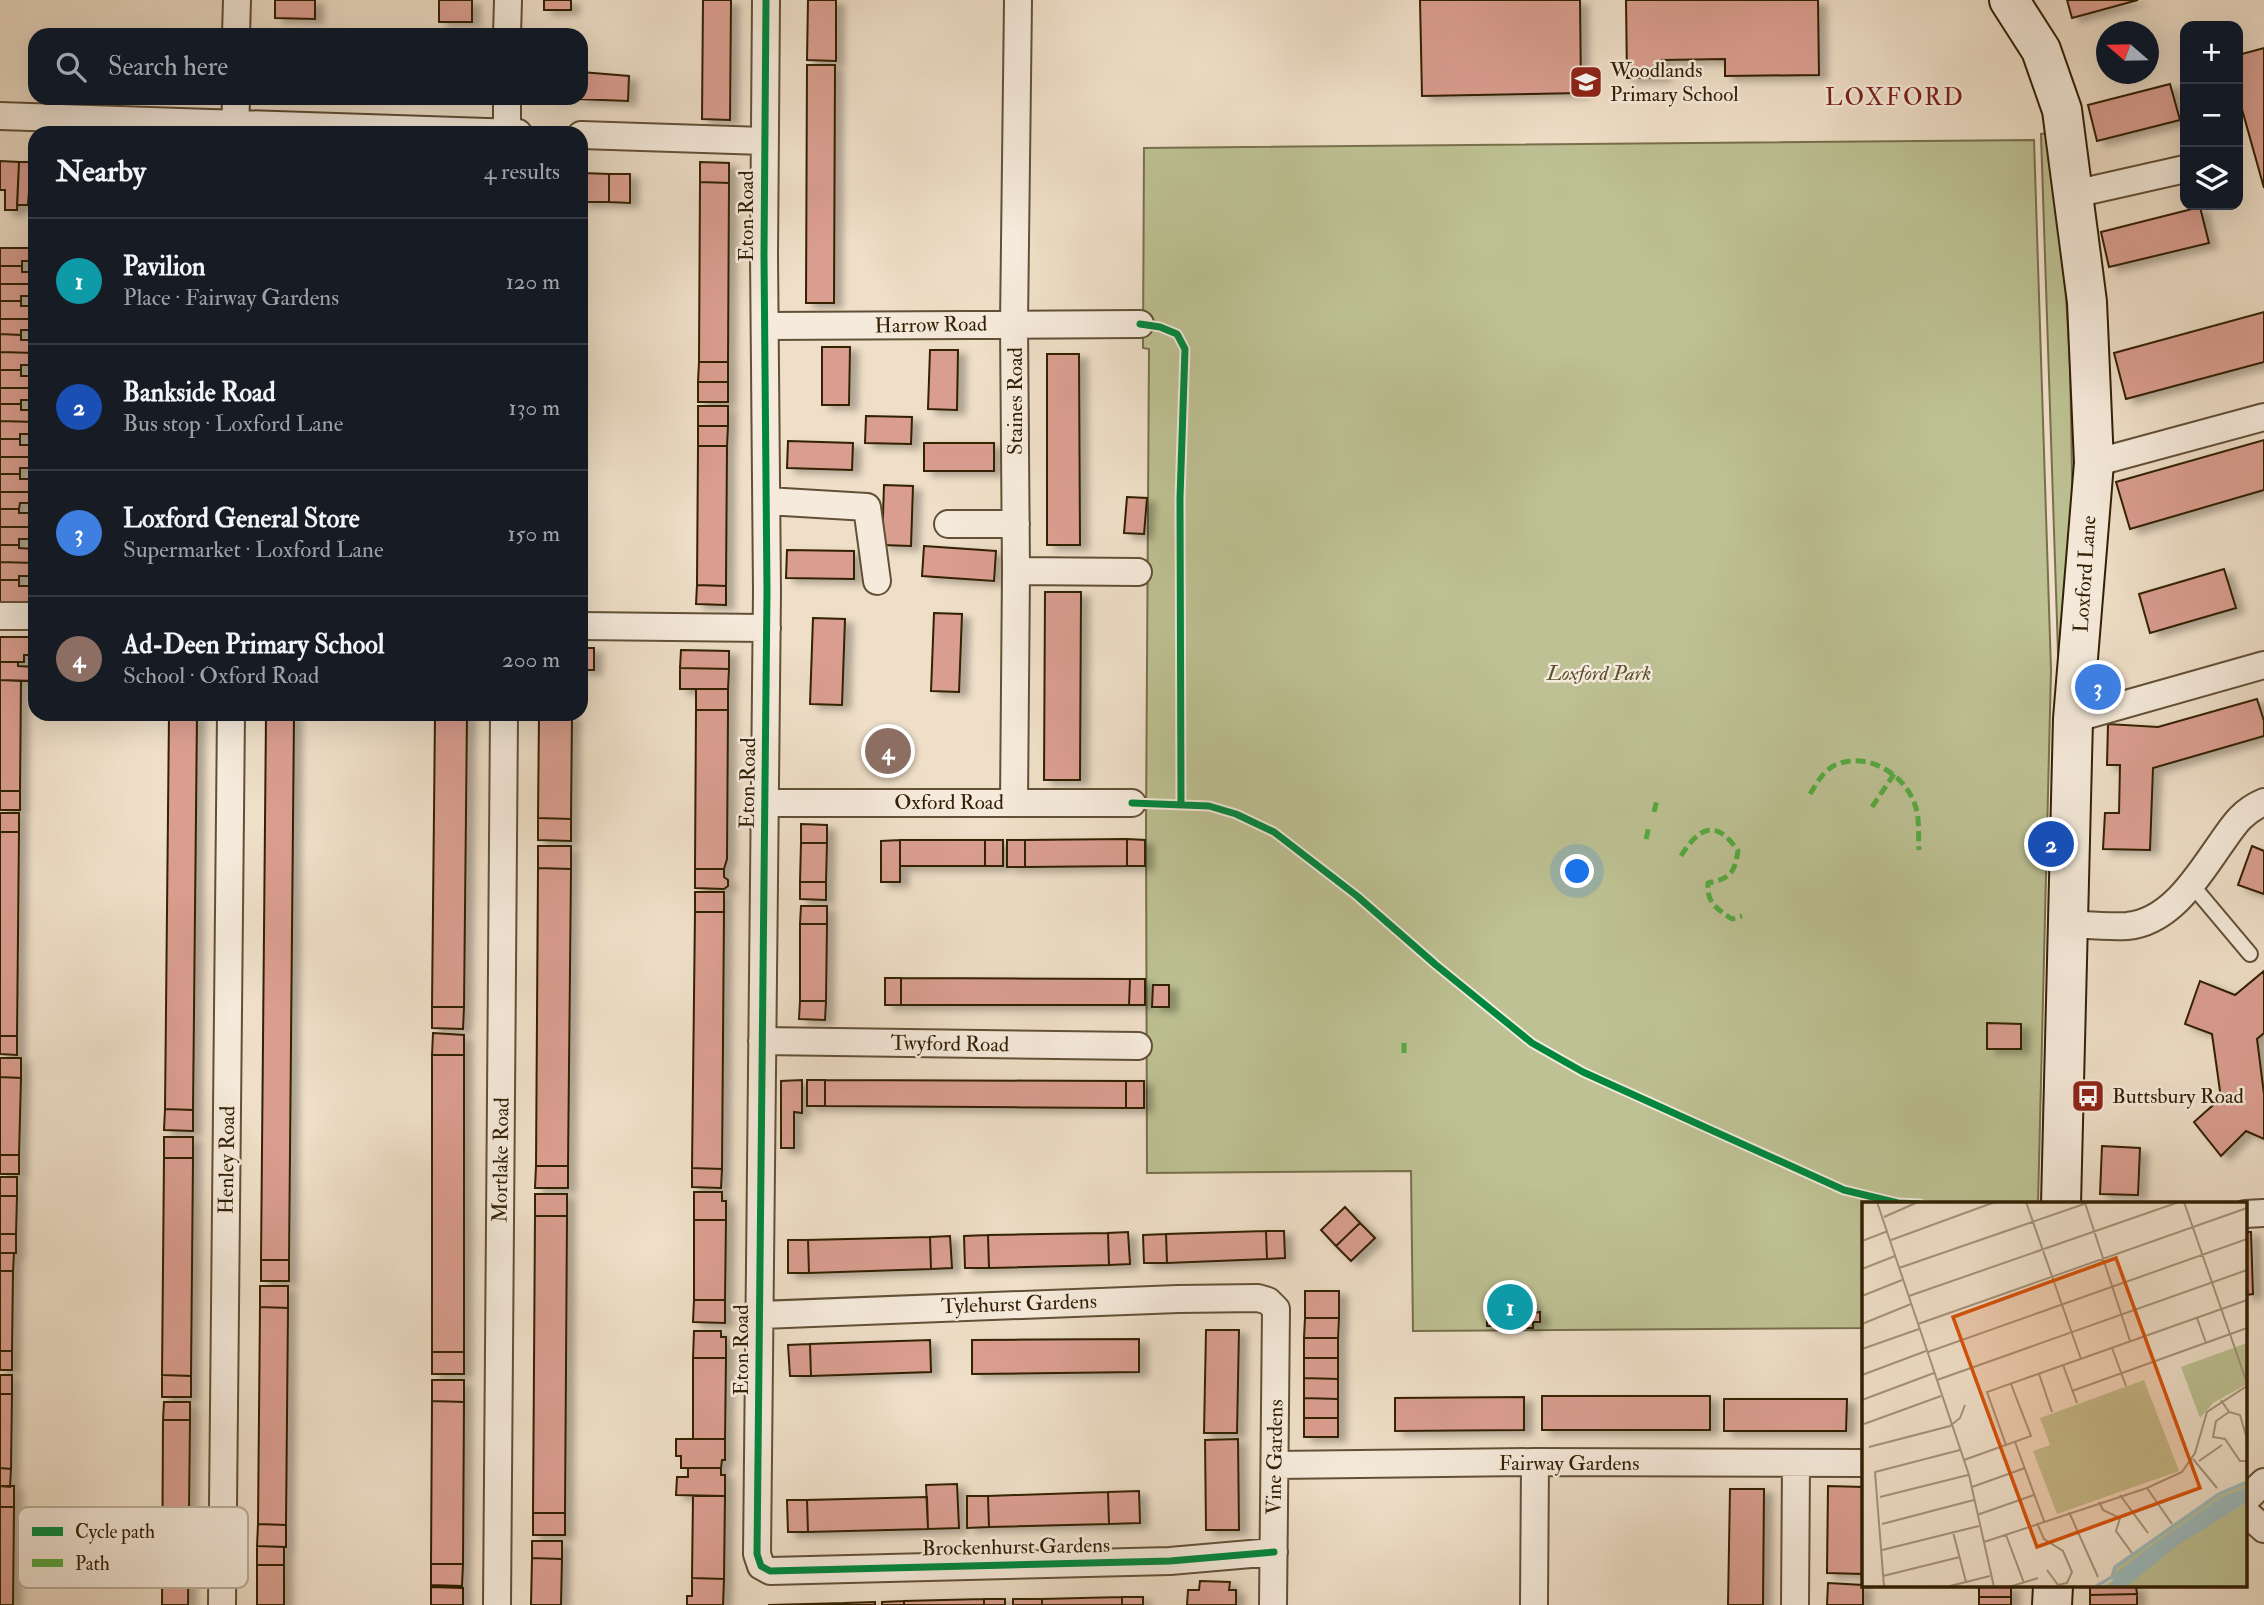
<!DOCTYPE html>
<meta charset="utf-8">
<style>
:root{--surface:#171b24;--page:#20242c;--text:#f1f3f6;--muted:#9ea1a6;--line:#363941;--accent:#b45309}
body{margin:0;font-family:"IM FELL Double Pica",serif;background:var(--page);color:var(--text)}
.controls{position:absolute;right:21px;top:21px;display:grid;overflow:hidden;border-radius:14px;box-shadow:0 7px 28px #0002}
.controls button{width:63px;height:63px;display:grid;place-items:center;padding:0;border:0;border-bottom:2px solid var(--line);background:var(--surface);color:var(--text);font:35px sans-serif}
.compass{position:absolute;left:2096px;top:21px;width:63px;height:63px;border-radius:50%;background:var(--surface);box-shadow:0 7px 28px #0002;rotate:290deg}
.you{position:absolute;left:1578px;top:872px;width:24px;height:24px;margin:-18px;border:5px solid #fff;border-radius:50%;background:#1a73e8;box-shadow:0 0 0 10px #1a73e833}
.badge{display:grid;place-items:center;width:46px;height:46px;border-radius:50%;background:var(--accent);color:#fff;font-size:23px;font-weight:700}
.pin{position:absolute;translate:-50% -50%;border:4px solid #fff;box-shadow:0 2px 7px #0006}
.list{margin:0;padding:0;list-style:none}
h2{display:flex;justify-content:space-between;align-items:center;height:91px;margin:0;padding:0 28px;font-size:30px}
h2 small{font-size:23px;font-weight:400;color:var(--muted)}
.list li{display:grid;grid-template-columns:46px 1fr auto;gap:21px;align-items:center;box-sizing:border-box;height:126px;padding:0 28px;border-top:2px solid var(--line)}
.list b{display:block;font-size:26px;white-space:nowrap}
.list p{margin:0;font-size:23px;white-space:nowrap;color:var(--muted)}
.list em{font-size:23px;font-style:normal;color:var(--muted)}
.icon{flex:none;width:38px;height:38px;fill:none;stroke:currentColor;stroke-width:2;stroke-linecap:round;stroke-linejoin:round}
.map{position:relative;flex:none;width:2264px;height:1605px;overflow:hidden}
.search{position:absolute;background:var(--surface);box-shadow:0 7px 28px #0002;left:28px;top:28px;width:560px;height:77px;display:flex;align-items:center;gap:18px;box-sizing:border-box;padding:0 24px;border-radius:21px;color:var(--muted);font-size:26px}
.panel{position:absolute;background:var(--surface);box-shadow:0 7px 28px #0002;left:28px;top:126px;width:560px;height:595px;border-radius:21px}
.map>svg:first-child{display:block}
</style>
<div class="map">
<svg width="2264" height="1605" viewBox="0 0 2264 1605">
<defs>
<filter id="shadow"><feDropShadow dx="8" dy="4.5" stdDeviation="3.5" flood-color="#0004"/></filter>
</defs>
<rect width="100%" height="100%" fill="#efdfc8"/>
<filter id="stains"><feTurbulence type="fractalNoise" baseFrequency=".00286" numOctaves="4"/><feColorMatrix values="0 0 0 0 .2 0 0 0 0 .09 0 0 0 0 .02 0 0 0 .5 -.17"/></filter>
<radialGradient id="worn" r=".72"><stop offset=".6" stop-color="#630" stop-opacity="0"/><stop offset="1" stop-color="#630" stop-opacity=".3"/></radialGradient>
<!-- green -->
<path fill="#bdc193" stroke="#78704c" stroke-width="2" d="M2049 133 2066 296 2070 363 2073 528 2059 683 2041 134Z
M2034 140 2051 670 2038 1204H1863V1328L1413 1331 1411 1171 1147 1173 1146 826 1149 349 1143 348 1144 148Z"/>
<!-- building -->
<path fill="#da9e90" stroke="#332005" stroke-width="2" filter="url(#shadow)" d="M275 0H315V19L275 18Z
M439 0H472V22H439Z
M544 0H571V10H544Z
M703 0H731L730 120 702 119Z
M808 0H836V61L807 60Z
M1420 0H1580L1581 93 1422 96Z
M1626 0H1818L1819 75 1725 76V59L1662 60 1663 77 1627 78Z
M2067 0H2138L2072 18Z
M2264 48V188L2238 95V55Z
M807 65H835L834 303H806Z
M581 72 629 76 628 101 550 98H581Z
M2170 84 2180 120 2097 141 2088 105Z
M0 161 19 162 17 210H5V190H0Z
M19 162H35L34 191H29L28 205H17Z
M700 162 729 163V183L700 182Z
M581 173 609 174V202H581Z
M609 174H630V203L609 202Z
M700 182 729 183 728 362H699Z
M2200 207 2209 243 2109 267 2101 232Z
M0 248H35V261H22V266H0Z
M0 266H22V272H35V284H0Z
M0 284H35L34 296H21V301H0Z
M0 301H21V306H34V319H0Z
M2264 312V362L2126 399 2114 353Z
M0 319H34V330H21V335L0 334Z
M0 334 21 335V340H34V353L0 352Z
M822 347H850L849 405H822Z
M930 350H958L957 410 928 409Z
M0 352 34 353V365H21V370H0Z
M1047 354H1079L1080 545H1047Z
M699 362H728V382H698Z
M0 370H21V376H35V388H0Z
M698 382H728V402H698Z
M0 388H35V400H21V404H0Z
M0 404H21V410H35V422L0 421Z
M698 406H728V426H698Z
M866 416 912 417 911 444 865 443Z
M0 421 35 422V434H20V439H0Z
M698 426H728L727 446H698Z
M0 439H20V445H35V457H0Z
M2264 440V490L2130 529 2116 482Z
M788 441 853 443 852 470 787 468Z
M924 443H994V471H924Z
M698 446H727L726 586 697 585Z
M0 457H35V468H20V474H0Z
M0 474H20V479H35V492H0Z
M884 485 913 486 911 546 882 545Z
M0 492H35V503H20L19 509H0Z
M1127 497 1147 498 1144 534 1124 533Z
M0 509H19V513H35V527H0Z
M0 527H35V539H19V545H0Z
M0 545H19V548L34 549V563L0 562Z
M924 546 996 551 994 581 922 576Z
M787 550 854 551V579L786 578Z
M0 562 34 563V576H19V580H0Z
M2224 569 2236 608 2150 633 2139 594Z
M0 580H19V586H35V604L0 603Z
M697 585 726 586V605L696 604Z
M1045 592H1081L1080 780H1044Z
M934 613 962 614 959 692 931 691Z
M813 618 845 619 842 705 810 704Z
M0 637H35V655H24V662H0Z
M581 648H594V670H581Z
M681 650 729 651V669L680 668Z
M0 662H18V666L35 667V681L0 680Z
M680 668 729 669 728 689H680Z
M0 680 21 681 20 791H0Z
M696 689H728V710H696Z
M2257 699 2264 721V736L2153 768 2150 850 2103 849 2105 813H2119L2120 765H2107L2108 724 2158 727Z
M696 710H728L727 859 724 869H695Z
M169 714H197L193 1110 165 1109Z
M266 714H294L289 1260H261Z
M435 714H467L464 1007H432Z
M539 714H572L571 819 538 818Z
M0 791H20V810H0Z
M0 813H19V832H0Z
M538 818 571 819V841L538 840Z
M801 824 827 825V843H801Z
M0 832H19L17 1036H0Z
M1127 839 1145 840V866H1127Z
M1127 839V866L1025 867V840Z
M900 840V882H881V841Z
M900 840H985V866H900Z
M985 840H1003V866H985Z
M1007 840H1025V867H1007Z
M801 843H827L826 882H800Z
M538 846H571V869L538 868Z
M2252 846 2264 851V894L2238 885Z
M538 868 571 869 568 1166H536Z
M695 869H724V877L728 880V886L724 889 695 888Z
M800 882H826V900L800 899Z
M695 892H724V912H695Z
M801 906H827V924H800Z
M695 912H724L722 1169 692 1168Z
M800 924H827L826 1001H800Z
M2264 971V1033L2257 1039 2264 1094V1139L2246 1131 2221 1156 2194 1122 2221 1098 2212 1034 2185 1024 2200 981 2235 995Z
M885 978H901V1005H885Z
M901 978 1130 979 1129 1005H901Z
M1130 979H1145V1005H1129Z
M1153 985H1169V1007H1152Z
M800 1001H826L825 1020 799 1019Z
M432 1007H464L463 1029 432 1028Z
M1987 1023 2021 1024V1049H1987Z
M433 1033 464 1035V1055H432Z
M0 1036H17V1055L0 1054Z
M432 1055H464V1352H432Z
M0 1058H21V1078L0 1077Z
M0 1077 21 1078 19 1155H0Z
M802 1080V1113L794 1112V1148H781V1081Z
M807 1080H825V1106H807Z
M825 1080 1126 1081V1108L825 1106Z
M1126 1081H1144V1108H1126Z
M165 1109 193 1110V1131L164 1130Z
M164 1137H193V1158H164Z
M2102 1146 2140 1148 2138 1195 2100 1194Z
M0 1155H19V1174H0Z
M164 1158H193L191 1376 162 1375Z
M536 1166H568V1188H535Z
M692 1168 722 1169 721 1188 692 1187Z
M0 1177H17V1196H0Z
M694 1192H722V1201H726V1220H694Z
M535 1194H567V1216H535Z
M0 1196H17L16 1234H0Z
M1345 1207 1360 1223 1336 1246 1321 1230Z
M535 1216H567L565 1513H533Z
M694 1220H726L725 1300H694Z
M1360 1223 1375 1238 1351 1261 1336 1246Z
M1266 1231 1267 1259 1167 1263 1166 1234Z
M1266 1231H1284L1285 1258 1267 1259Z
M1128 1232 1130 1264 1109 1265 1108 1233Z
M2245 1232H2251L2253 1294 2245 1295Z
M1108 1233 1109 1265 989 1268 988 1235Z
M0 1234H16V1253H0Z
M1166 1234 1167 1263H1144L1143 1235Z
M988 1235 989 1268H965L964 1236Z
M950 1236 952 1268 931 1269 930 1237Z
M930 1237 931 1269 809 1273 808 1240Z
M788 1240H808L809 1273H788Z
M0 1253H14L13 1271H0Z
M261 1260H289V1281H261Z
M0 1271H13L12 1351H0Z
M260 1286H288V1308L260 1307Z
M1305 1291H1339V1318H1305Z
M1522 1294V1301H1532L1533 1313 1540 1312V1322H1533V1328H1523V1322H1496V1326H1487V1301H1497V1295Z
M694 1300H725V1323L693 1322Z
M260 1307 288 1308 286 1525 258 1524Z
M1305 1318H1339L1338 1338H1304Z
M1206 1330H1239L1237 1433H1204Z
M694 1331H721V1337H726V1358H693Z
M1304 1338H1338V1358H1304Z
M1139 1339V1372L972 1374V1340Z
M930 1340 931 1372 811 1376 810 1344Z
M810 1344 811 1376H790L788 1345Z
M0 1351H12V1370H0Z
M432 1352H464V1374H432Z
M693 1358H726L725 1439H693Z
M1304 1358H1338V1379L1304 1378Z
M0 1375H12V1394H0Z
M162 1375 191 1376V1397H162Z
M1304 1378 1338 1379V1399L1304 1398Z
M432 1380H464V1402L432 1401Z
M0 1394H12L11 1469 0 1468Z
M1542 1396H1710V1430H1542Z
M1524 1397V1430L1395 1431V1398Z
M1304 1398 1338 1399V1418H1304Z
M1724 1399H1847L1846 1431H1724Z
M432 1401 464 1402 463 1564H431Z
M164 1402H190V1420H163Z
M1304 1418H1338V1437H1304Z
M163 1420H190L188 1605H162Z
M676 1439H725V1460H722L721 1468H681V1456H676Z
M1238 1439 1239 1530H1206L1205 1440Z
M0 1468 11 1469 10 1487 0 1486Z
M688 1468H721V1475H725V1496L676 1495 677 1477H688Z
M957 1484 959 1528 928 1529 926 1485Z
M0 1486H14V1507H0Z
M1828 1486 1863 1487V1574L1827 1573Z
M1730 1489H1764L1763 1605H1728Z
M1139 1491 1140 1523 1109 1524 1108 1492Z
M1108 1492 1109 1524 989 1527 988 1496Z
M693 1496H725L724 1579 692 1578Z
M967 1496H988L989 1527 967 1528Z
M927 1497 928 1529 808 1532 807 1500Z
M787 1500H807L808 1532H788Z
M0 1507H14L13 1605H0Z
M533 1513H565V1535H533Z
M258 1524 286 1525V1547L257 1546Z
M532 1541H562V1559L532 1558Z
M257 1546 284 1547V1565H257Z
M532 1558 562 1559 561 1605H531Z
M431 1564H463L462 1586 431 1585Z
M257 1565H284V1605H257Z
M692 1578 724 1579 723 1605H687V1596H692Z
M1200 1581 1230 1582 1229 1590H1236V1605H1187L1188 1590H1199Z
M1828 1583 1863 1585V1605H1827Z
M1979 1586H2011V1597H1979Z
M2090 1586H2136L2137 1594 2090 1595Z
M431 1587 463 1588V1605H431Z
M2137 1594V1605H2090V1595Z
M1122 1597V1605H1042V1599Z
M1122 1597H1143V1605H1122Z
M1979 1597H2011V1605H1979Z
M984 1599V1605H904V1601Z
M984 1599H1005V1605H984Z
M1013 1599H1042V1605H1013Z
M904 1601V1605H882V1602Z
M875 1602V1605H845V1603Z
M845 1603V1605H768Z"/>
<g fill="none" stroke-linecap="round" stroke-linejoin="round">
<defs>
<path id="lane" d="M2192 885 2250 954"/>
<path id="street" d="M766 0 764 255 767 591 757 1554 761 1566 770 1571 1170 1561 1274 1552
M236 35 237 0
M507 35 508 0
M0 116 518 133
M235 133 236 98
M507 133V98
M581 135 764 141
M2074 194 2185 169
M765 326 1140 324
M2094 463 2264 417
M767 501 867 507 877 581
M948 524H1016
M1016 571 1138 572
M0 616H35
M581 626 767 628
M2073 719 2264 665
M1014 802 1016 571 1014 324 1018 0
M765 803H1132
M2067 924C2087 925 2108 927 2127 926 2172 922 2199 874 2222 842 2235 823 2243 811 2264 802
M762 1041 1138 1046
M2245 1214 2264 1213
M759 1315 1178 1299 1258 1298 1268 1301 1276 1309 1273 1605
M1276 1465 1535 1462 1863 1463
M2245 1500 2264 1482
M2245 1512 2264 1529
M222 1605 231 714
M497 1605 504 714
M1534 1605 1535 1462
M1795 1605 1796 1464"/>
<path id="secondary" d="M2009 0 2041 50 2062 110 2087 302 2094 463 2073 719 2061 1204
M2052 1605 2053 1586"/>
</defs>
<!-- lane casing -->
<use href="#lane" stroke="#625036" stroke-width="18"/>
<!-- street casing -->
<use href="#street" stroke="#625036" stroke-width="30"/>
<!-- secondary casing -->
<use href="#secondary" stroke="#332005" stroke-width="42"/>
<!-- lane -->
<use href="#lane" stroke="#f5eadb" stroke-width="14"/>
<!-- street -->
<use href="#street" stroke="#f5eadb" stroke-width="26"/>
<!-- secondary -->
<use href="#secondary" stroke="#f5eadb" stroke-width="38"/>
<!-- quiet -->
<path stroke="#54aa40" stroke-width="5" stroke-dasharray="10 5" stroke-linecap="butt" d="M1810 794C1817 783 1823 771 1835 765 1867 751 1905 774 1915 805 1920 818 1918 836 1919 850
M1872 807 1894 774
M1654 812 1657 800
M1646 839 1649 826
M1681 856C1699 827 1716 818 1738 851 1734 875 1730 878 1708 883 1706 902 1717 909 1732 919L1742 916
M1404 1043V1053"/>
<defs>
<path id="cycleway" d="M766 0 764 255 767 591 757 1554 761 1566 770 1571 1170 1561 1274 1552
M1140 324 1160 327 1177 334 1185 349 1180 498 1181 805
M1132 803 1209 806 1236 814 1274 832 1357 896 1436 965 1532 1043 1583 1072 1844 1190 1898 1203 1920 1204"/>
</defs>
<!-- cycleway casing -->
<use href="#cycleway" stroke="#f5eadb" stroke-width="11"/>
<!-- cycleway -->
<use href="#cycleway" stroke="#00873e" stroke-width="7"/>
</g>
<!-- icons -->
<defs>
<symbol id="school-square" viewBox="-11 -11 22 22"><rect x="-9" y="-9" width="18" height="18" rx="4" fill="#8f2418" stroke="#f5eadb"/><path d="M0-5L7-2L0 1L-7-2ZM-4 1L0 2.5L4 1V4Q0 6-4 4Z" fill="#fff"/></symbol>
<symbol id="bus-square" viewBox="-11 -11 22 22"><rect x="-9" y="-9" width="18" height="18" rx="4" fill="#8f2418" stroke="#f5eadb"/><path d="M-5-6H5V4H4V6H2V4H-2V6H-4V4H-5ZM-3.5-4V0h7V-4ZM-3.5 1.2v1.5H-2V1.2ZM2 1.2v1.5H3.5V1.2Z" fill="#fff"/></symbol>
</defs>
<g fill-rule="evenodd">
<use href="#school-square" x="1567" y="63" width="38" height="38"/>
<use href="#bus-square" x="2069" y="1077" width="38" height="38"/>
</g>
<g text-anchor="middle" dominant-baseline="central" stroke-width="5" stroke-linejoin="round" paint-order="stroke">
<!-- poi labels -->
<g font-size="21" fill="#332005" stroke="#f5eadb" text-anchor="start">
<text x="1610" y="70">Woodlands<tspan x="1610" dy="24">Primary School</tspan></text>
<text x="2112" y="1096">Buttsbury Road</text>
</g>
<!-- street labels -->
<g font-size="21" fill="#332005" stroke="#f5eadb">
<text transform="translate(746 216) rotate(-90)">Eton Road</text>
<text transform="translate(931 325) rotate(-1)">Harrow Road</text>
<text transform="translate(1015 401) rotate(-90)">Staines Road</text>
<text transform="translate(2085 574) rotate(-86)">Loxford Lane</text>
<text transform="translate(748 783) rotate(-89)">Eton Road</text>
<text x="949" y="802">Oxford Road</text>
<text transform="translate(950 1044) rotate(1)">Twyford Road</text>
<text transform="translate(227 1160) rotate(-89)">Henley Road</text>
<text transform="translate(501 1160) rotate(-89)">Mortlake Road</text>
<text transform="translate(1019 1304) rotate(-2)">Tylehurst Gardens</text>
<text transform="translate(741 1350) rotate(-90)">Eton Road</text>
<text transform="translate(1275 1457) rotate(-89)">Vine Gardens</text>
<text x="1569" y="1463">Fairway Gardens</text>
<text transform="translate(1016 1547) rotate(-1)">Brockenhurst Gardens</text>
</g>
<!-- park labels -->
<g font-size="21" font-style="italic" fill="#5c5030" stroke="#f5eadb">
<text x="1599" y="673">Loxford Park</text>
</g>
<!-- quarter labels -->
<g font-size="24" letter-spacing="2" fill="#7a1f14" stroke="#f5eadb">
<text x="1895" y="97">LOXFORD</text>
</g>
</g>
<!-- overview -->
<g transform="translate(1862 1202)">
<rect width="385" height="385" fill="#efdfc8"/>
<path d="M385 141V182L351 201 338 216 319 165ZM282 178 317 269 195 312 171 249 188 243 178 216ZM385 281V385H239L251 378 254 365 363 289Z" fill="#bdc193"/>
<path d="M385 285V300L316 343 264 385H247L255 370 285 347 360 295Z" fill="#9cbbbd"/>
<path fill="none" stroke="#9cbbbd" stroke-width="3.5" d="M233 385 250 375 253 365 357 292 385 280"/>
<path fill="none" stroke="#a4937a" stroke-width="2" d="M15 0 107 273 132 385M164 0 219 157M322 0 385 181M223 1 268 139M22 15 56 0M29 38 133 0M0 39 26 29M37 66 228 0M0 67 33 54M0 94 40 78M47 94 317 0M335 116 344 141M0 122 49 102M56 122 385 6M250 146 264 184M0 147 57 127M66 150 385 37M201 163 215 201M177 172 190 210M0 173 64 149M75 178 385 68M210 189 385 126M0 198 72 171M359 198 367 210 378 213 385 237M367 210 354 219 351 235 363 237 378 259H385M2 222 79 194M153 240 182 319M144 243 125 190 385 98M7 245 88 224 98 216 103 203M331 257 355 286M102 258 169 234 149 182M337 259 360 243M110 285 163 266M285 286 310 322M258 293 286 331M18 295 106 273M237 300 241 308 258 316 254 329 270 351M207 310 236 375M115 313 172 293M175 321 182 337 201 349 210 370 205 381 196 383 185 368M20 322 112 298M91 330 104 380M144 333 162 381M122 340 285 286 320 270 333 251 345 210 385 184M20 348 117 324M21 374 98 355M22 385 13 270 98 248M84 385 128 374M147 385 176 376"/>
<path fill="#d6530b" fill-opacity="0.15" stroke="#d6530b" stroke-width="3.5" d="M254 56 338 286 175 345 91 115Z"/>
<rect width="385" height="385" fill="none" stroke="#332005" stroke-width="3.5"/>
</g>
<!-- legend -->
<rect x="18" y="1507" width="230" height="81" rx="10" fill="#f5eadb" stroke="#bbad9b" stroke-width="2"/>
<rect x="32" y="1527" width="31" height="9" fill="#00873e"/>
<rect x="32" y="1559" width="31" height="8" fill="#54aa40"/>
<g font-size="19" fill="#332005">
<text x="75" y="1538">Cycle path</text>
<text x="75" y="1570">Path</text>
</g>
<rect width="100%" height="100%" filter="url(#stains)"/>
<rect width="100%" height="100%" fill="url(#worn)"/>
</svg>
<div class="controls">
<button>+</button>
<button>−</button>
<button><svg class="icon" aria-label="layers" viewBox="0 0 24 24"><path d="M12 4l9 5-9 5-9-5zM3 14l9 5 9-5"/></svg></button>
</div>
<svg class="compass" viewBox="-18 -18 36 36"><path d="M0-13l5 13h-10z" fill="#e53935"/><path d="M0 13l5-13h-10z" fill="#9ea1a6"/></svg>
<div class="you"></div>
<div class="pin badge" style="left:1510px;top:1307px;background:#0f9aa8">1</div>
<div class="pin badge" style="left:2051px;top:844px;background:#1a4fb4">2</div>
<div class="pin badge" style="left:2098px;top:687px;background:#3f7fe0">3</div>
<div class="pin badge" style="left:888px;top:751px;background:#8d6e63">4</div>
<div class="search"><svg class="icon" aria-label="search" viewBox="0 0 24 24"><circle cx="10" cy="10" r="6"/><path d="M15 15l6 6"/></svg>Search here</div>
<section class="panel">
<h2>Nearby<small>4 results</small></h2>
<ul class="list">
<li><span class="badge" style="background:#0f9aa8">1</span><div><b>Pavilion</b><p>Place · Fairway Gardens</p></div><em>120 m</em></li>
<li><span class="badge" style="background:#1a4fb4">2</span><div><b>Bankside Road</b><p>Bus stop · Loxford Lane</p></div><em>130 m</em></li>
<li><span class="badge" style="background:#3f7fe0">3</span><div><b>Loxford General Store</b><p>Supermarket · Loxford Lane</p></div><em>150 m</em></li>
<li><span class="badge" style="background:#8d6e63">4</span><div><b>Ad-Deen Primary School</b><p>School · Oxford Road</p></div><em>200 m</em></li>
</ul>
</section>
</div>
